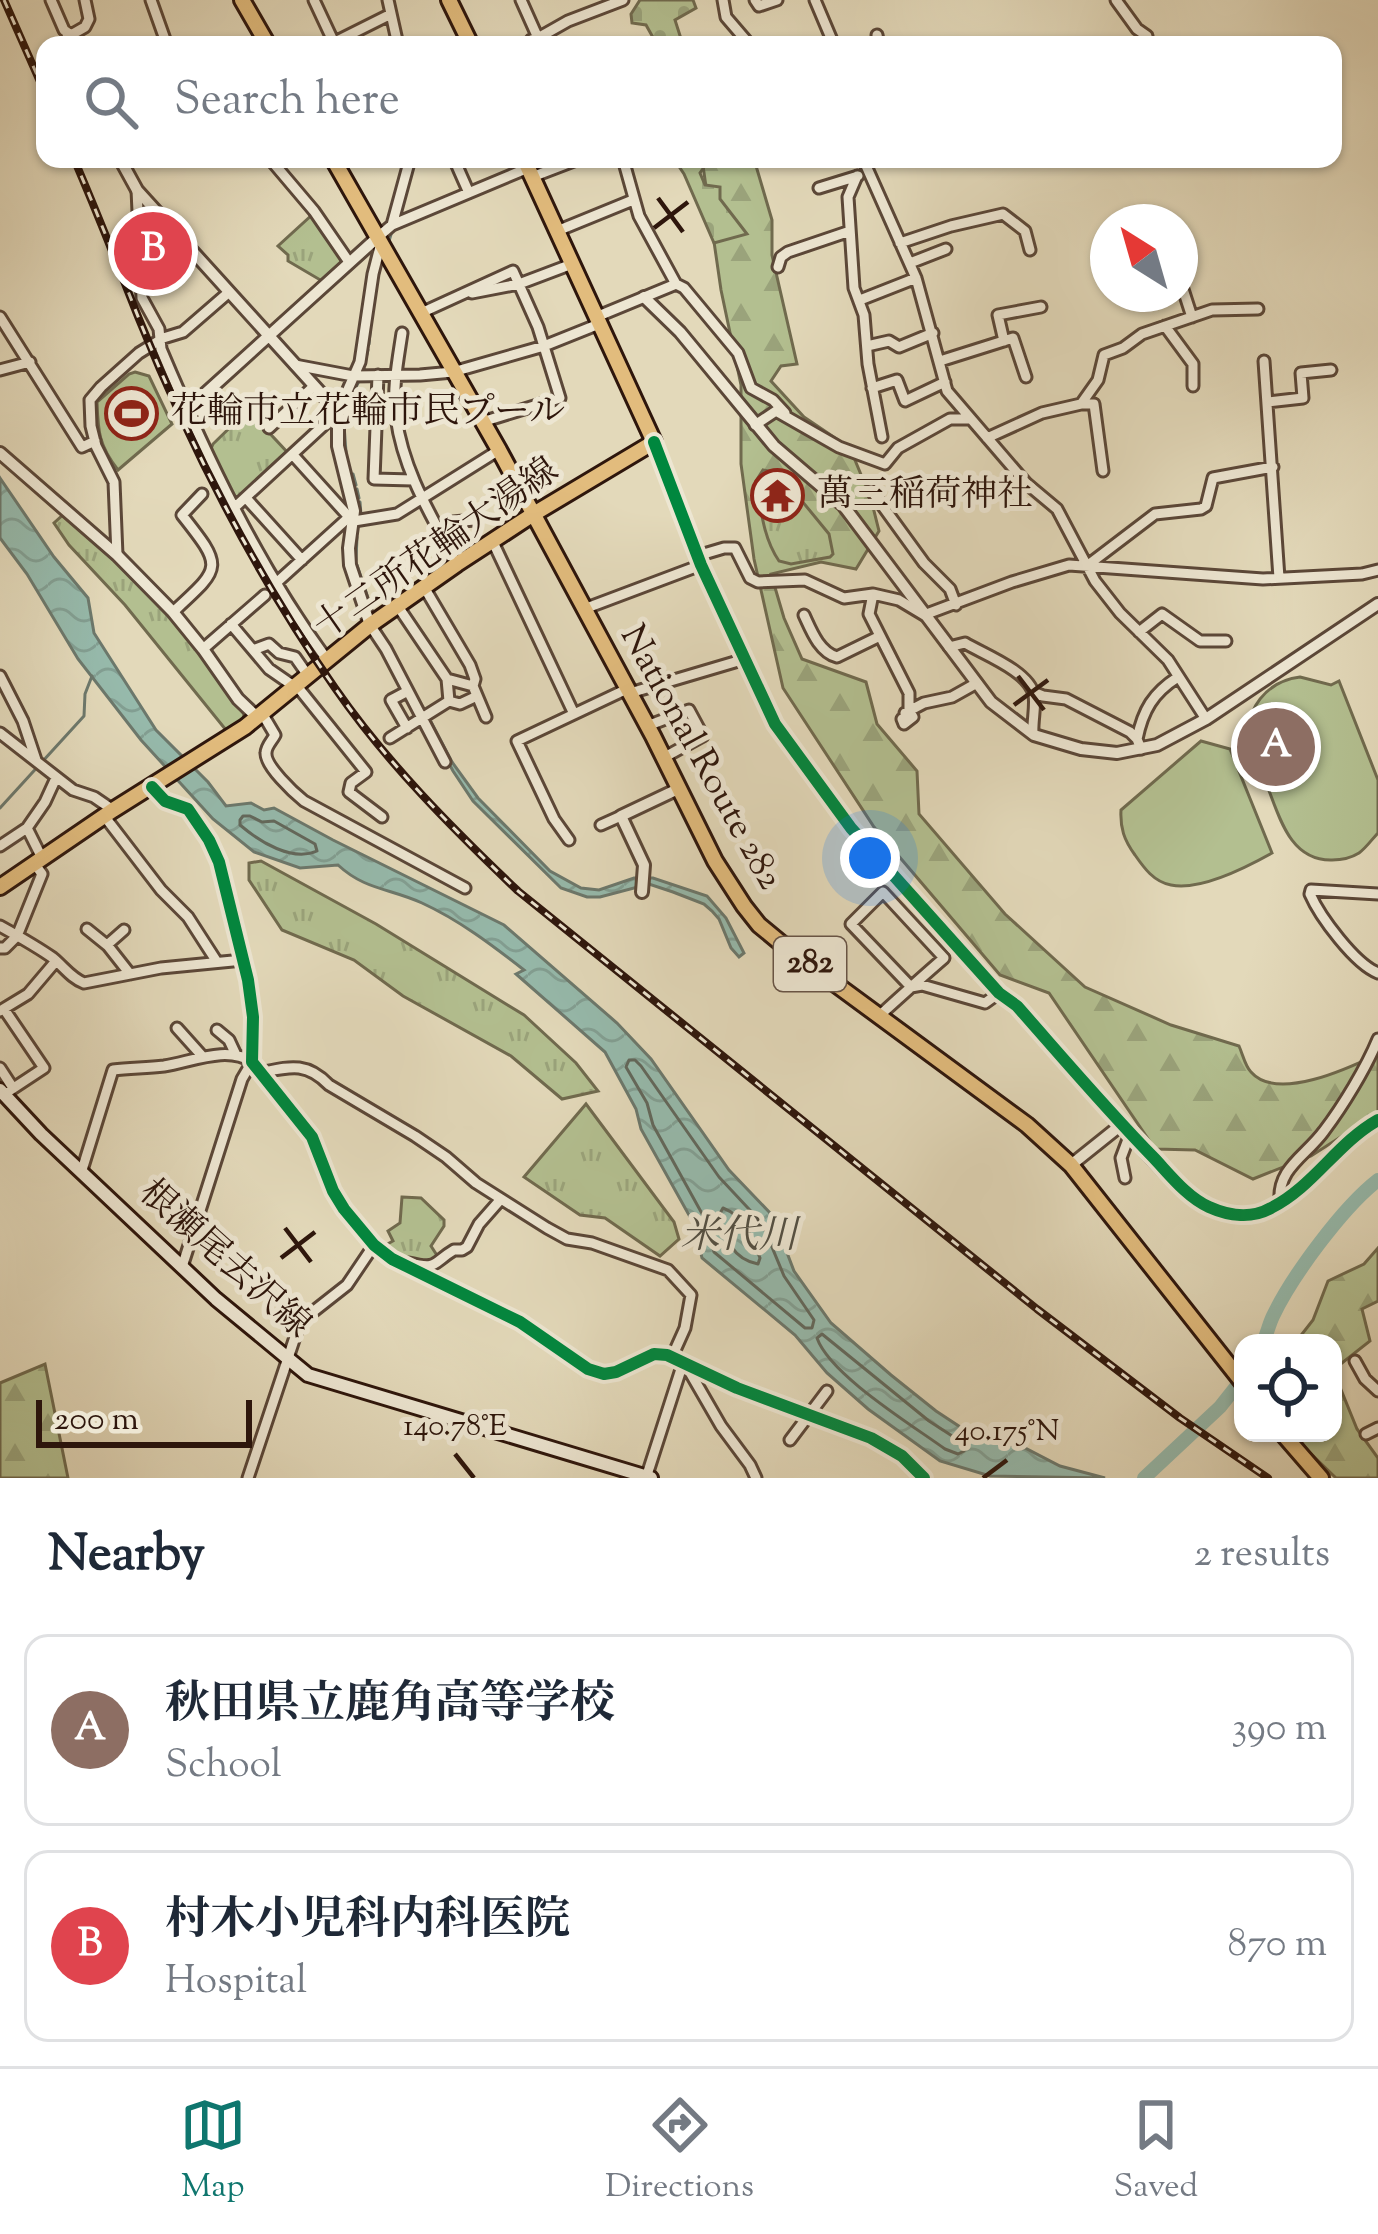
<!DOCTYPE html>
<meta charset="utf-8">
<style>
:root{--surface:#fff;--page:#f2f2f3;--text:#1f2937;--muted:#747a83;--line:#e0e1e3;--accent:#0f766e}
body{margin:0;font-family:"Sorts Mill Goudy","Noto Serif JP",serif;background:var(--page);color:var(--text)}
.controls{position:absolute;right:36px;bottom:36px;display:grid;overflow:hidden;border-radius:24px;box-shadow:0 3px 9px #0004}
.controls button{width:108px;height:108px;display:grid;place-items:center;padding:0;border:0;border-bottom:3px solid var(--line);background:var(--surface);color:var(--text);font:60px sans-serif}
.compass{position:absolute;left:1090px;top:204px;width:108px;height:108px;border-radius:50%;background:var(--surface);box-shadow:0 3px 9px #0004;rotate:323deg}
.scale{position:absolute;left:36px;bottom:30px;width:216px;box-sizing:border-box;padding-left:12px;border:6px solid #2e160c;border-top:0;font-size:33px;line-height:42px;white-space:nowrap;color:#2e160c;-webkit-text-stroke:9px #ede6d2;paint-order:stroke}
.you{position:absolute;left:870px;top:858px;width:42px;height:42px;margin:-30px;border:9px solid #fff;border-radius:50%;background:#1a73e8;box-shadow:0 0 0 18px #1a73e833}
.badge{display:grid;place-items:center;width:78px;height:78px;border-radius:50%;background:var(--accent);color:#fff;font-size:39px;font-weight:700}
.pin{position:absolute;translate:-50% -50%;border:6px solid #fff;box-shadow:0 3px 12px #0006}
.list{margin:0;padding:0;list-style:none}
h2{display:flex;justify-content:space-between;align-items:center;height:156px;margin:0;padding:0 48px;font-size:51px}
h2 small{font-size:39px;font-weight:400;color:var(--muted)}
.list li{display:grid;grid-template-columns:78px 1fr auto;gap:36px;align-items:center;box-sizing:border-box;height:192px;margin:0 24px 24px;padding:0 24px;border:3px solid var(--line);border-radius:24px}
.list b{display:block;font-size:45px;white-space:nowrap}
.list p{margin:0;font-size:39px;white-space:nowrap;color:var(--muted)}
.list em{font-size:39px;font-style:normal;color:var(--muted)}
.icon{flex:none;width:66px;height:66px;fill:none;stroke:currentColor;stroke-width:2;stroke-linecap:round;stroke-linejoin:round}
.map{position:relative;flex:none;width:1378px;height:1478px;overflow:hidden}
.search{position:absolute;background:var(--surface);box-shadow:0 3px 9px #0004;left:36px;right:36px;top:36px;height:132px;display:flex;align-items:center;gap:30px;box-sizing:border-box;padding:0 42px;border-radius:24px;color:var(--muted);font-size:45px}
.sheet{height:588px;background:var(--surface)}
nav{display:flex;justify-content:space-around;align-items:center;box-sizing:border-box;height:168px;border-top:3px solid var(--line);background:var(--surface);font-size:33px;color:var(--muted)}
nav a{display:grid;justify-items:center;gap:6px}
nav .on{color:var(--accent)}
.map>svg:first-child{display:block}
</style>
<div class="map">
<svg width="1378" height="1478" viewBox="0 0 1378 1478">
<defs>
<pattern id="forest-firs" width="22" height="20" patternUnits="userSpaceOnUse" patternTransform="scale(3)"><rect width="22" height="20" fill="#b3bf90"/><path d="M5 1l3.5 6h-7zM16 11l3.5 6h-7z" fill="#9aa37b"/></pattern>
<pattern id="cemetery-stones" width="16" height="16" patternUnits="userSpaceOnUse" patternTransform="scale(3)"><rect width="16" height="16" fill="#b3bf90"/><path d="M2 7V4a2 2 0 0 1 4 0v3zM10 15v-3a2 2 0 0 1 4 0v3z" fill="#9aa37b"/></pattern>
<pattern id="park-tufts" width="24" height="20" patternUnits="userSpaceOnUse" patternTransform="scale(3)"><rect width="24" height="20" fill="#b3bf90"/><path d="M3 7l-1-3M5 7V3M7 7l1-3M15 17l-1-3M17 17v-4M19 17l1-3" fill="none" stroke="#9aa37b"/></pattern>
<pattern id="water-waves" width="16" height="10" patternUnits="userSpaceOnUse" patternTransform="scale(3)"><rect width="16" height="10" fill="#96baac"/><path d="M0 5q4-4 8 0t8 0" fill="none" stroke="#829f93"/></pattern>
</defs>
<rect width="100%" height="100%" fill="#e3d9ba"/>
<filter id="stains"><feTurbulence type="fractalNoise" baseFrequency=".00167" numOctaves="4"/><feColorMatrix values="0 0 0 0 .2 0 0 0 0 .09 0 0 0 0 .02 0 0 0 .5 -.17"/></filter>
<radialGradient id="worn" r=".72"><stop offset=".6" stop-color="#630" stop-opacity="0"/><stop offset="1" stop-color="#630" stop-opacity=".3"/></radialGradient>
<!-- grass -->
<path fill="#b3bf90" stroke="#706a4e" stroke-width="3" d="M135 372 149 376 172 424 118 470C99 446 98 432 97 402L129 374Z
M1300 677 1331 685 1339 681 1378 780V833C1372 839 1367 847 1359 853 1351 858 1341 860 1332 860 1291 861 1280 819 1268 788 1262 773 1255 759 1251 744 1242 709 1268 681 1300 677Z
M1201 741 1230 749 1272 853C1247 867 1200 891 1171 885 1154 882 1144 868 1135 855 1124 840 1120 828 1121 810Z"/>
<!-- forest -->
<path fill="url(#forest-firs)" stroke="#706a4e" stroke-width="3" d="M702 159H754L772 220V255L797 364 781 366 771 381 804 417 850 448 871 499 879 531 856 569 821 562 771 574 784 618 802 659 866 682 877 724 917 771 919 814 1005 914 1085 987 1171 1025 1239 1046C1243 1055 1245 1066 1251 1072 1277 1102 1349 1068 1378 1054V1113L1311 1156 1253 1179 1195 1150 1155 1149 1049 993 1000 975 874 827 783 688 754 559 741 464V385L721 290Z
M1378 1248V1301L1362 1309 1370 1341 1333 1370 1357 1429 1378 1458V1478H1336L1307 1450 1295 1433H1333V1343H1295L1313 1320 1328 1281 1364 1264Z
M45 1364 68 1478H0V1383Z"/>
<!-- cemetery -->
<path fill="url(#cemetery-stones)" stroke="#706a4e" stroke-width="3" d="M640 0H693L696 8 675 20 683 45H650L655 41 646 25 632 23 631 14Z
M674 159 709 160 700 173 705 185 720 187V199L747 234 714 243 684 174Z"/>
<!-- park -->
<path fill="url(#park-tufts)" stroke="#706a4e" stroke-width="3" d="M313 214 345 260 322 281 288 261V255L278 246Z
M248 410 289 454 236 505 210 451 213 444Z
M763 470 774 472 788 484 829 534 833 554 830 557 791 564 779 561C763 538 761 509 756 481Z
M65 513 159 603 185 632 244 714 243 720 226 730 125 605 69 545 54 523Z
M261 861 376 924 524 1015 576 1063 598 1091 562 1099 511 1056 403 996 354 960 282 930 249 880V863Z
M586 1104 674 1222 679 1239 660 1256 605 1218 580 1215 524 1177Z
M402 1197 421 1198 444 1220V1226L431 1246 440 1260 437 1262C415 1261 399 1262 382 1247L393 1241 388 1231 400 1223Z"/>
<!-- water -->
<path fill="url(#water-waves)" stroke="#6c786c" stroke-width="3" d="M0 478 54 557 88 598 94 633 156 730 208 782 226 806 251 803 264 810 274 808 333 840 504 925 617 1023 651 1059 729 1170 773 1216 794 1271 831 1323 891 1375 936 1411 977 1438 1025 1448 1060 1466 1105 1478 990 1476 940 1461 868 1409 827 1373 795 1335 702 1258 694 1224 641 1129 636 1109 605 1052 516 974 524 970C492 945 459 920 422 903 389 888 365 890 338 865L300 868 254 852 213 819 141 740 78 659 27 574 0 538Z
M429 718 452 762 478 798 550 871 581 888 599 890 634 878H653L707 896 726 918 744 953 739 957 731 948 719 919 712 911 704 904 673 892 649 884 600 897H587L561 888 473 801 453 771 425 719Z"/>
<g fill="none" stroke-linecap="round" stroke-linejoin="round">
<!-- shore -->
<path stroke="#62685c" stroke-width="3" d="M243 816H250L262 822 274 821 315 844 317 851C292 862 260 842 240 825V820Z
M629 1060H635L641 1066 719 1177 762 1223 784 1276 814 1320 812 1328H805L714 1252 705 1219 653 1125 647 1103 626 1067Z
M723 1208C744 1216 752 1237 760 1258L758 1264C732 1259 726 1239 719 1215Z
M822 1334 929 1421 963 1443 964 1451 958 1454 945 1449C912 1425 830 1375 817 1338Z"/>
<!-- stream -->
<path stroke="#6c786c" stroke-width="3" d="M395 12 403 45
M389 241 392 231
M376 286 381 263
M372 315 375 292
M369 344 371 321
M363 370 368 350
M346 407 359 381
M344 422 345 410
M344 425 346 452
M353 474 356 485
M357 489 359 498
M360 502 361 515
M356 560 357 537
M357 565 372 610
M380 629 386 641
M0 808 84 716 85 694 92 676"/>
<!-- river -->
<path stroke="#96baac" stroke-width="14" d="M1263 1343C1267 1334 1269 1324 1273 1316 1292 1276 1343 1207 1378 1180
M1144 1478 1220 1407 1243 1378"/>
<defs>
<path id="minor" d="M51 0 64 30 71 35 85 27 89 19 85 0
M151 0 167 45
M314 0 335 45
M388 0 398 45
M521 0 538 38 531 40 534 45
M723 0 726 17 750 45
M755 0 759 6 777 0
M815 0 834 45
M1116 0 1137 29 1147 36
M877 35 879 45
M538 38 568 21 623 0
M329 45 391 14
M270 159 314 211 349 262
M454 159 469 193
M863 159 916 278 947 391 1026 483 1057 509 1095 581 1120 613 1168 660 1206 719
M857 176 848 197 854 288 864 315 868 364 882 437
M532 177 579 159
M819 188 858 176
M137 190 142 298 159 329 161 349C207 458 258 566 328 661
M392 225 410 159
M557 231 633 200
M378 237 392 225 528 168
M900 243 951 226 1003 214 1025 231 1030 250
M910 263 946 249
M778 267 781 257 788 252 850 231
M1180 280 1192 317
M676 284 684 288 738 353 751 388 773 400 785 413
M472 293 519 284 572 264
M860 300 916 278
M421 313 513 271 538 327 560 398 482 422
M0 317 82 447 95 441
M596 317 676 284 639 216 623 159
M1165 326 1193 364V386
M402 333C398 360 392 389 396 417 403 471 432 517 457 564
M160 339 183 332 228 293
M1004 341 998 315 1041 307
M867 346 889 341 899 347 933 333
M940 361 1013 338 1026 377
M1264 361 1279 578
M295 365 353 376 420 375 453 372 544 346 599 324
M0 370 30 362
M378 375 374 479 413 480
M872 388 897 380 905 401 945 382
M1268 402 1303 398 1301 373 1331 370
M1081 404H1094L1103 471
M755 425 776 411 839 447 885 464 898 448 950 419H971
M269 428 314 386
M987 438 1042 413 1081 404 1098 380 1104 355 1123 348 1142 334 1212 310 1258 309
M654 442 701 565 775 724 851 828 999 993 1017 1006 1121 1125
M293 455 349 517
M871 490 924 563 950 589 956 605
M246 498 302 560
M234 508 338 412 360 362 373 274 381 243
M439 530 453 522 474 520
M492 540 574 714
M117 555 114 482 96 446 91 426 90 400 101 387 139 353 160 340
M697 556 724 548H735L750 578 758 582 805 580 844 598 873 594 899 600 924 615 1012 582 1069 565 1263 579 1362 574 1378 570
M1088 565 1155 514 1201 509 1206 506 1213 478 1273 467
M275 584 349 517 354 521 397 514 499 450
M424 587 470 665 475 679 473 686 486 717
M873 594 869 614 909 693V710L913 717 904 724 902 719
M397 605 447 679 473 686
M584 609 701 565
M173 612C222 567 224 568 182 515L202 494
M804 615C811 630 819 652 837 657L880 636
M231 624 269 669 295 687
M370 625 386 649 445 762
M1139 632 1162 614 1200 641H1226
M949 647 965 643C983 654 1029 671 1034 695 1036 707 1032 722 1033 734
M203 649 265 595
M253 650 269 644 279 653 295 657 309 677
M0 676 23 721 36 760
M297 686 366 772 351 783 349 792 382 817
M1033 692 1043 696 1066 699 1130 732 1137 739 1141 749
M630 693 745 659
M449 701 460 704 477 696
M262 713 275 735C272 741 266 746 266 753 265 766 294 793 304 801L465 888
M905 713 924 703 952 697 977 683
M647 726 689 710 703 736 663 758
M407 728 391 700 408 691
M0 733 73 790 94 797 113 810
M390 738 449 701 447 679
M1137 739C1143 710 1153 693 1178 677
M152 787 165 801 188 809 209 840 219 862 248 980 253 1017 252 1062 312 1137 333 1191 344 1209 374 1245 392 1259 520 1322 588 1369 604 1374 616 1372 654 1354 667 1355 737 1388 871 1438 902 1456 924 1478
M105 817 161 890 188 917 217 962
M601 825 621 816
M27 828 45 802 56 778
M569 840 554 819 517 741 627 689
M0 846 27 828 42 858
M1378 894 1311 890 1310 894C1320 917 1355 964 1378 973
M0 926C18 936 36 946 53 958 64 967 71 978 84 983L161 968 243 960
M87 929 108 946 130 974
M107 945 124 930
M0 948H5L17 936 42 874 34 863
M0 1011 28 994 56 961
M879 1016C901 996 922 977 944 958L883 892 851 924 911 987 922 985 985 1003 999 993
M177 1028 203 1057
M217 1030 229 1040 236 1055
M0 1068 13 1088
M259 1073C289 1067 306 1061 329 1085L415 1136 446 1157 476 1183 547 1228 567 1239 592 1243 668 1270 691 1295 685 1328 672 1357
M3 1095 44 1068 4 1009
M82 1170 113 1070C130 1068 147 1068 164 1066 191 1062 227 1045 252 1062
M1125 1178 1121 1158 1130 1134
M1280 1202C1277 1168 1306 1156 1324 1131 1343 1106 1366 1068 1378 1039
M409 1263C439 1270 432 1263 454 1250H462L467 1247 479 1224 501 1199
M182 1267 242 1079 252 1062
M1355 1361 1365 1379 1378 1391
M684 1362 721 1426 750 1465 756 1478
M1366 1434 1378 1428
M790 1440 827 1391
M248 1478 300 1322 347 1285 374 1245
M646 1478 683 1363"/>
<path id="tertiary" d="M67 45 68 34
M120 159 137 190 338 412V446L354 511 349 548 350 565 370 625
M644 297 680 332 774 446 843 505 991 702 1034 735 1081 749 1117 753 1157 745 1206 719 1378 604
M187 410 378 237
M0 453 117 555 173 612 203 649 238 699 257 717
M642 892 644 865 621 816 678 789
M1071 1165 1121 1125C1153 1158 1202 1225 1254 1215 1272 1211 1288 1198 1301 1186 1328 1163 1347 1137 1378 1120"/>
<path id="secondary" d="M0 1090 41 1134 216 1299 308 1375 651 1478"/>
<path id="primary" d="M449 0 471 45
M0 887 113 810 245 727 370 625 457 564 532 515 654 442 524 159"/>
<path id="trunk" d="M242 0 268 45
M333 159 499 450 653 736 715 861 744 906 759 925 788 949 1027 1125 1071 1165 1243 1383
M1282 1433 1321 1478"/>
</defs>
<!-- minor casing -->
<use href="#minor" stroke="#5b4738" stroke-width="15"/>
<!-- tertiary casing -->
<use href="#tertiary" stroke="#5b4738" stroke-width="16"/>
<!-- secondary casing -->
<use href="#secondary" stroke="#2e160c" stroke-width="18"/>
<!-- primary casing -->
<use href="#primary" stroke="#2e160c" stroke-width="20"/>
<!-- trunk casing -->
<use href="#trunk" stroke="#2e160c" stroke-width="20"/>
<!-- minor -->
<use href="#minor" stroke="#ede6d2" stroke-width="9"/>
<!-- tertiary -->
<use href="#tertiary" stroke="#ede6d2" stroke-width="10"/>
<!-- secondary -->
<use href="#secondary" stroke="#ede6d2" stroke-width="12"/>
<!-- primary -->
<use href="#primary" stroke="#e2bc7d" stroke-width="14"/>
<!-- trunk -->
<use href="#trunk" stroke="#e2bc7d" stroke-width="14"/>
<defs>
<path id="rail" d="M4 0 45 93
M74 159C97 212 118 266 139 319 191 448 256 575 335 688 387 763 453 829 518 891L1037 1309 1180 1418 1268 1478"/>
</defs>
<!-- rail casing -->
<use href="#rail" stroke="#2e160c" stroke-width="8"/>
<!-- rail -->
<use href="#rail" stroke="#ede6d2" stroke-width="3" stroke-dasharray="9" stroke-linecap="butt"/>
<defs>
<path id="cycleway" d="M654 442 701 565 775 724 851 828 999 993 1017 1006C1062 1057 1106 1109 1154 1158 1170 1175 1187 1197 1209 1207 1229 1216 1252 1219 1271 1208 1313 1187 1337 1143 1378 1120
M152 787 165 801 188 809 209 840 219 862 248 980 253 1017 252 1062 312 1137 333 1191 344 1209 374 1245 392 1259 520 1322 588 1369 604 1374 616 1372 654 1354 667 1355 737 1388 871 1438 902 1456 924 1478"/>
</defs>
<!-- cycleway casing -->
<use href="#cycleway" stroke="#ede6d2" stroke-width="20"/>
<!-- cycleway -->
<use href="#cycleway" stroke="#00873e" stroke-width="12"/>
</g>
<!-- ticks -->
<path fill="none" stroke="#2e160c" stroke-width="4.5" d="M658 198 683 232M654 228 688 202M1018 676 1044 710M1014 705 1048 680M285 1228 311 1262M281 1258 315 1232M455 1454 474 1478M983 1478 1007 1460"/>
<!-- icons -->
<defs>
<symbol id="stadium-ring" viewBox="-11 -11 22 22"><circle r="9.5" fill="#ede6d2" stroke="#8f2418" stroke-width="1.5"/><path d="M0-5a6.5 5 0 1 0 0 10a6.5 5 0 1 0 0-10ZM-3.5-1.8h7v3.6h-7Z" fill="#8f2418"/></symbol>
<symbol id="temple-ring" viewBox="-11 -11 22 22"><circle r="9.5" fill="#ede6d2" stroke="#8f2418" stroke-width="1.5"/><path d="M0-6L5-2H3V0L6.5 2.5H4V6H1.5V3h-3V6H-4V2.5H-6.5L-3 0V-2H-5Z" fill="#8f2418"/></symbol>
</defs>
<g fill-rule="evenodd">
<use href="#stadium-ring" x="102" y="384" width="59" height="59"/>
<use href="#temple-ring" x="748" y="466" width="59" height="59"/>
</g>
<g text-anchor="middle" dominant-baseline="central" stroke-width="10" stroke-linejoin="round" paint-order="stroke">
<!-- shield labels -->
<rect fill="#ede6d2" stroke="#675447" stroke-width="3" x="774" y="937" width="72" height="54" rx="9"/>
<g font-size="33" font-weight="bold" fill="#2e160c">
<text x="810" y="964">282</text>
</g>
<!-- poi labels -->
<g font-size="36" fill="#2e160c" stroke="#ede6d2" text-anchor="start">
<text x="171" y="413">花輪市立花輪市民プール</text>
<text x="817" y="496">萬三稲荷神社</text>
</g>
<!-- street labels -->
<g font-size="36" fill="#2e160c" stroke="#ede6d2">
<text transform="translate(437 550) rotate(-35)">十二所花輪大湯線</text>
<text transform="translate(700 758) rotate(61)">National Route 282</text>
<text transform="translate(224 1260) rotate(42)">根瀬尾去沢線</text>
</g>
<!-- water labels -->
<g font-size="39" font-style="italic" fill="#524f44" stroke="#ede6d2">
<text x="739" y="1238">米代川</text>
</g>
</g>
<g font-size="30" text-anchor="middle" fill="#2e160c" stroke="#ede6d2" stroke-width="10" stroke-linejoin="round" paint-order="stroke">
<text x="455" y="1435">140.78°E</text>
<text x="1007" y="1440">40.175°N</text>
</g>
<rect width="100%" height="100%" filter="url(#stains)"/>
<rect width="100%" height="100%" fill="url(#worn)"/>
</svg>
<div class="controls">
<button><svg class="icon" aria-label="locate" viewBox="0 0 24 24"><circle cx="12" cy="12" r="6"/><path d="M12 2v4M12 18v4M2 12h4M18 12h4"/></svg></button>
</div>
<svg class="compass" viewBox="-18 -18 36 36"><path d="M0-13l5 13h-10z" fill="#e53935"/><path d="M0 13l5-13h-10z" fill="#747a83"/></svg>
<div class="scale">200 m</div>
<div class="you"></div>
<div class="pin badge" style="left:1276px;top:747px;background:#8d6e63">A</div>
<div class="pin badge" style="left:153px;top:251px;background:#e0444e">B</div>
<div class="search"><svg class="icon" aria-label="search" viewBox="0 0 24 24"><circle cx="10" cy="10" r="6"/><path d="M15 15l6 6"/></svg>Search here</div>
</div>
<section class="sheet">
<h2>Nearby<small>2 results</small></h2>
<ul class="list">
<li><span class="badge" style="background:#8d6e63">A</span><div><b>秋田県立鹿角高等学校</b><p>School</p></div><em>390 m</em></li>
<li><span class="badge" style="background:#e0444e">B</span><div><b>村木小児科内科医院</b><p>Hospital</p></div><em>870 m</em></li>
</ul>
</section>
<nav>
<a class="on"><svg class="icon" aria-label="map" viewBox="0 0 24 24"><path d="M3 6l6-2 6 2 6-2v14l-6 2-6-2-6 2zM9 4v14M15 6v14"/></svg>Map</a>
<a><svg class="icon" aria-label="directions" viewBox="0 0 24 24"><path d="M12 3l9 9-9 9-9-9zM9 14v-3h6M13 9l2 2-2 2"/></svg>Directions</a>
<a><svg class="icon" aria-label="saved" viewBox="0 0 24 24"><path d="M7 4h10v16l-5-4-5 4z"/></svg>Saved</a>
</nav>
